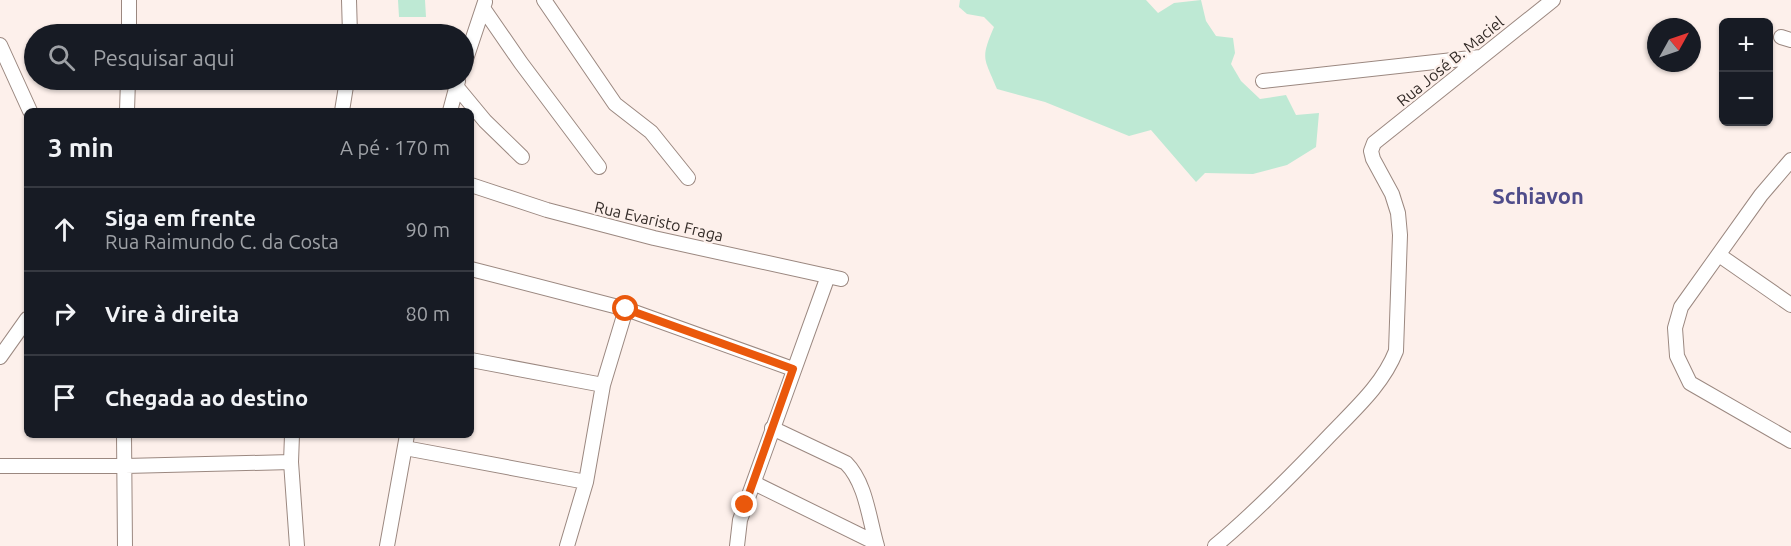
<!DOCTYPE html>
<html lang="pt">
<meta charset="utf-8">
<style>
:root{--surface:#171b24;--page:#20242c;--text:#f1f3f6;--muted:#9ea1a6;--line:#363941}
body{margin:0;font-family:Ubuntu,sans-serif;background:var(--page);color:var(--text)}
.controls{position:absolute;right:18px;top:18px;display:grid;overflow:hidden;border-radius:9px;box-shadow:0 2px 4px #0004}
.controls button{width:54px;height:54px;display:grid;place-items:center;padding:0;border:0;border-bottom:2px solid var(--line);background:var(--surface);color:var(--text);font:30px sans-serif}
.compass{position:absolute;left:1647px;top:18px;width:54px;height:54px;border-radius:50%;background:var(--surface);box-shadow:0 2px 4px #0004;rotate:50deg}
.stop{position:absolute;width:18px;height:18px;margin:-14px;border:4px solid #ea580c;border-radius:50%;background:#fff}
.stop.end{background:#ea580c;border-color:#fff;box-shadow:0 2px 6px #0008}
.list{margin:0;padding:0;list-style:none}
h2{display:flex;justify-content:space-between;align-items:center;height:78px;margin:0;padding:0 24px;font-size:26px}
h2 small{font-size:20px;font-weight:400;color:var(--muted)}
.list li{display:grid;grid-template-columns:39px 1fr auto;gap:18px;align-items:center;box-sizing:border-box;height:84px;padding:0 24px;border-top:2px solid var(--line)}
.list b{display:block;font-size:22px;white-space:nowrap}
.list p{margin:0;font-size:20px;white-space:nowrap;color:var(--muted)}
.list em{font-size:20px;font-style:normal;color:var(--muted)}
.icon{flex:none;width:33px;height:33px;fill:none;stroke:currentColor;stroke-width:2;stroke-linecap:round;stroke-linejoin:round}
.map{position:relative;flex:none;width:1791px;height:546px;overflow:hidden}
.search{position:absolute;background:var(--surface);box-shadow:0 2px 4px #0004;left:24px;top:24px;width:450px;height:66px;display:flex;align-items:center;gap:15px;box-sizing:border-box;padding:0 21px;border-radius:33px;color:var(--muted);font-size:22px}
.panel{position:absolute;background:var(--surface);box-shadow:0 2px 4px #0004;left:24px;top:108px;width:450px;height:330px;border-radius:9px}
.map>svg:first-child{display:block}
</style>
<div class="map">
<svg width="1791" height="546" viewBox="0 0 1791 546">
<rect width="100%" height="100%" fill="#fdf0eb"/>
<!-- green -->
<path fill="#bee9d4" d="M398 0H425L426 17H399Z
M960 0H1146L1158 13 1174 3 1201 0 1206 21 1216 36 1233 38 1235 53 1231 64 1241 81 1260 99 1286 95 1296 115 1319 113 1316 147 1287 165 1253 174 1205 173 1196 182 1151 130 1129 136 1045 102 997 89C984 57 980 60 994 27L984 17 967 14 959 7Z"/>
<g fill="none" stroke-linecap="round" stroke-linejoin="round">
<defs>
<path id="minor" d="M129 0V34
M349 0 350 34
M544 0 615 104 651 132 688 178
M483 8 521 63 599 167
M1781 37 1791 40
M0 45 30 111
M464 65 485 2
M1263 81 1480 57
M456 86 485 121 522 157
M127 111 128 80
M342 111 347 80
M450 111 458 81
M1791 160 1761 195 1681 307 1675 328 1677 356 1690 383 1791 441
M471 185 547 210 654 238 841 279
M1719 255 1791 305
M471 269 626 309 793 369
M0 357 27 319
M471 360 603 385
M772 428 846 463C866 483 869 519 877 546
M124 435 125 546
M292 435 291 462 297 546
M405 448 586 482
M0 466H125L291 462
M754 483 876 543
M387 546 407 435
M567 546 586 482 603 385 626 309
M737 546 740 520 828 276
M1215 546C1257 511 1294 473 1331 434 1356 408 1383 384 1396 351L1400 235 1398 213 1392 194 1373 159 1371 151 1374 143 1553 0"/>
</defs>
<!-- minor casing -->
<use href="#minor" stroke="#9b8880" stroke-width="16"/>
<!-- minor -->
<use href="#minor" stroke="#fff" stroke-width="14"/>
</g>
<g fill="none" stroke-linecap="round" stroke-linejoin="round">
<!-- route -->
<path stroke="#ea580c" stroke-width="8" d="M626 309 793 369 745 505"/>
</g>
<g text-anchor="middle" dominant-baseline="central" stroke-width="4.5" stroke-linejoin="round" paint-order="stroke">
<!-- street labels -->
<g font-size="16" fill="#332b27" stroke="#fdf0eb">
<text transform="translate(1450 61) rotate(-39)">Rua José B. Maciel</text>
<text transform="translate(659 221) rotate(13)">Rua Evaristo Fraga</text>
</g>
<!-- district labels -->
<g font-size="22" font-weight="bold" fill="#4f4c8a" stroke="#fdf0eb">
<text x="1538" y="195">Schiavon</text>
</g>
</g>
</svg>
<div class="controls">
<button>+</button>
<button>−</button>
</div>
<svg class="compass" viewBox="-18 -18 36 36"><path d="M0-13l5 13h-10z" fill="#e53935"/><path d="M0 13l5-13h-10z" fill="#9ea1a6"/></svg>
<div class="stop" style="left:626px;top:309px"></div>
<div class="stop end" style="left:745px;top:505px"></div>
<div class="search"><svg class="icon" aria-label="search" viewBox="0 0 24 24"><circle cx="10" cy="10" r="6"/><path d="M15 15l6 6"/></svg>Pesquisar aqui</div>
<section class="panel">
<h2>3 min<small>A pé · 170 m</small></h2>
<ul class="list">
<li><svg class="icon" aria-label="ahead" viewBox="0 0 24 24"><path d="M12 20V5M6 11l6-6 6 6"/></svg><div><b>Siga em frente</b><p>Rua Raimundo C. da Costa</p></div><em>90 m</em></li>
<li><svg class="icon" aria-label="right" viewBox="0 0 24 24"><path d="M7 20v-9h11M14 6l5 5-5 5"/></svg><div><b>Vire à direita</b></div><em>80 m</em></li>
<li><svg class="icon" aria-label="arrive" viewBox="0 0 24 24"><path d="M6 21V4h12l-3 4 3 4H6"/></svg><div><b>Chegada ao destino</b></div></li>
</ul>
</section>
</div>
